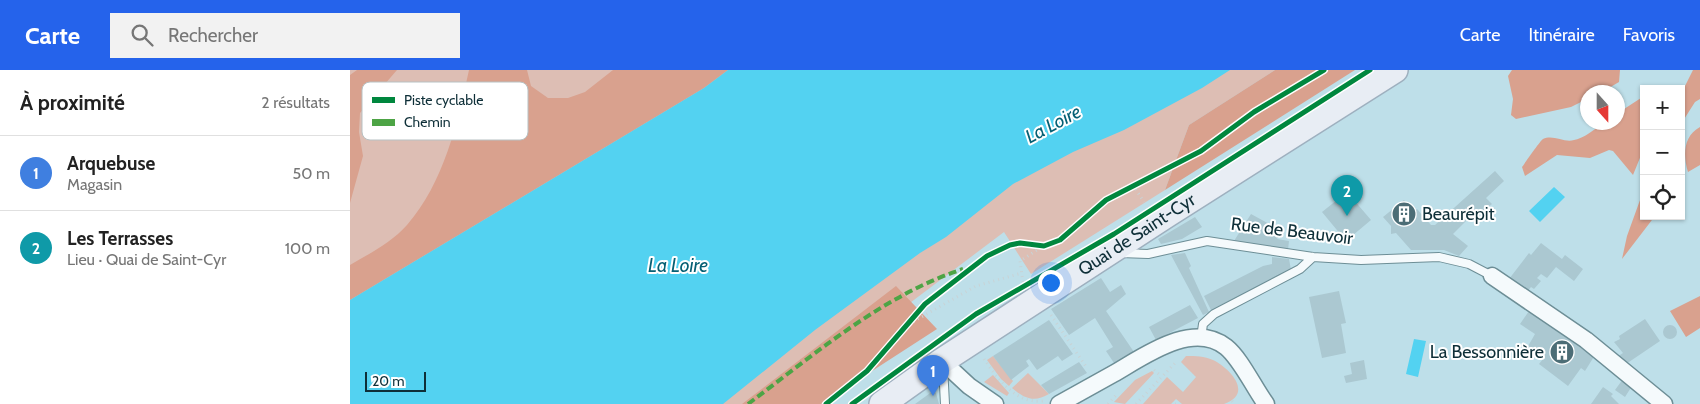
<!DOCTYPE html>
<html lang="fr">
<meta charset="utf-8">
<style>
:root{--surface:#fff;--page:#f2f2f2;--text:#222;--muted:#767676;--line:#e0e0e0;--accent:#2563eb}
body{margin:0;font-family:Cabin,sans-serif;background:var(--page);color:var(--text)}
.controls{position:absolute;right:15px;top:15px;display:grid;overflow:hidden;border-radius:0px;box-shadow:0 1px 4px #0004}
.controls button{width:45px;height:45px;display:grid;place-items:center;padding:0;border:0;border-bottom:1px solid var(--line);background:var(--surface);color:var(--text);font:25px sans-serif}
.compass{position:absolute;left:1230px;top:15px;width:45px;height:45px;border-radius:50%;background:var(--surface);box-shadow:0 1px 4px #0004;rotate:159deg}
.scale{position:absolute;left:15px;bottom:12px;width:61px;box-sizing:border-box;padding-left:5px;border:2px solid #0e2f38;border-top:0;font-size:14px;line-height:18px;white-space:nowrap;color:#0e2f38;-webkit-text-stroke:4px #fff;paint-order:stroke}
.you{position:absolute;left:700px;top:212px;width:18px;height:18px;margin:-12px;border:4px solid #fff;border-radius:50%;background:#1a73e8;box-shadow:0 0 0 8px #1a73e833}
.badge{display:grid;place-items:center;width:32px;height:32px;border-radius:50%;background:var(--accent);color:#fff;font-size:16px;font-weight:700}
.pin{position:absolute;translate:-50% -41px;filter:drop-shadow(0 1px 2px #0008)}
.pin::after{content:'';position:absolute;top:26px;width:18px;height:15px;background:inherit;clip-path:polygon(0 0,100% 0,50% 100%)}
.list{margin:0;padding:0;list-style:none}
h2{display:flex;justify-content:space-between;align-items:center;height:65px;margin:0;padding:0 20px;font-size:21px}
h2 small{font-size:16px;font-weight:400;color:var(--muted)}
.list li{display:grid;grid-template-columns:32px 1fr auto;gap:15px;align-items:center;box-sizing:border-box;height:75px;padding:0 20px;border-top:1px solid var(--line)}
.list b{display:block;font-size:19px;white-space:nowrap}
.list p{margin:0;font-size:16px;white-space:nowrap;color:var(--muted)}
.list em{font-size:16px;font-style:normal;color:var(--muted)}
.icon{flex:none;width:28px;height:28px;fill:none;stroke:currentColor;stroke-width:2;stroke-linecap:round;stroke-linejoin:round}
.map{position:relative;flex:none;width:1350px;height:334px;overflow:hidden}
header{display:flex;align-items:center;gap:30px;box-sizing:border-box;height:70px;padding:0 25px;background:var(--accent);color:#fff}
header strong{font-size:24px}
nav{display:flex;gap:28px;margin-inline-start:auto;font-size:18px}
.search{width:350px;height:45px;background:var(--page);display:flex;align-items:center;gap:12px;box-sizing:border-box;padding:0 18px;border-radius:0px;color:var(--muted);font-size:19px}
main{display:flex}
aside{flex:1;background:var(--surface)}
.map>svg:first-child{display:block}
</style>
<header>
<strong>Carte</strong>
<div class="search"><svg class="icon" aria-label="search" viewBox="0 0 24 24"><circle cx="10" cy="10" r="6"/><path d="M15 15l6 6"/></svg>Rechercher</div>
<nav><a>Carte</a><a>Itinéraire</a><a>Favoris</a></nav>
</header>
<main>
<aside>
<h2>À proximité<small>2 résultats</small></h2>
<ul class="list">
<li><span class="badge" style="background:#3f7fe0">1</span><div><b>Arquebuse</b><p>Magasin</p></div><em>50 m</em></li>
<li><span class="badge" style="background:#0f9aa8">2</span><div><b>Les Terrasses</b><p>Lieu · Quai de Saint-Cyr</p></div><em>100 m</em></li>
</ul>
</aside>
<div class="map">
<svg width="1350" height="334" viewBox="0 0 1350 334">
<rect width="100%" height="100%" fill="#bedfe9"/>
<!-- green -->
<path fill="#ddbeb4" d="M0 0H925L839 55 815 120 681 204 654 162 426 334H0Z
M643 286 663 311 659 316 651 309 637 290Z
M836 286C846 286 854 286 863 290 880 298 904 324 874 334 865 334 842 334 832 334L826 329 821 334H793L817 307 833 322 846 307 831 292Z
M802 301 804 303 775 334 764 332 785 310Z
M678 303 699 324C684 333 674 328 662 318Z
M643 305 659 323 657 326 634 312Z"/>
<!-- forest -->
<path fill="#d9a18e" d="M7 0H47L10 43 9 62 13 86 0 133V5Z
M119 0H177L181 16 198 28H218L235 22 263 0H378L354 18 0 230V195C19 184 42 172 57 155 94 112 107 55 119 0Z
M925 0H1005L815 120 839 55Z
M1162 0H1270L1269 12 1252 22H1238L1237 29 1221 37 1166 49 1161 45 1163 29 1158 6Z
M1343 0H1350V29L1345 32 1331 54V24Z
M1294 26V78L1283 105 1263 81 1259 80 1240 88 1207 85 1178 104 1175 106 1172 97C1175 93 1190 71 1193 69 1203 64 1214 73 1224 70 1243 66 1245 52 1268 52V43Z
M1350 57V95L1338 102C1333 86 1333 66 1350 57Z
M1294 119V146H1305L1272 189 1277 166Z
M546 216 587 259 471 334H392Z
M1350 226V258L1336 267 1320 241Z"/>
<!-- water -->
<path fill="#53d2f1" d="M378 0H880L852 18 774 60 723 82 663 114 596 167 570 183 465 260 373 334H0V230L354 18Z
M1204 117 1215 127 1190 152 1179 141Z
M1064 269 1076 271 1068 307 1056 304Z"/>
<!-- building -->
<path fill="#abc8d1" d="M1145 101 1154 111 1136 128 1142 134 1124 148 1122 145 1103 164 1118 176 1109 186 1094 180H1061L1046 163 1041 164V156L1033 147 1054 130 1064 142 1067 139 1081 155H1085Z
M997 122 1021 150 996 171 972 142Z
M901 144 932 161 927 169 939 171 938 180 884 171Z
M845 147 852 157 832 169 811 174 808 169Z
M1191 173 1212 189 1215 185 1233 199 1224 211 1206 197 1197 208 1191 204 1187 208 1191 211 1184 219 1181 217 1177 222 1159 209 1179 183 1181 185Z
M835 183 841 196 839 198 859 242 853 245 821 185Z
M922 187 939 189 941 200 861 240 854 226 913 196 922 194Z
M751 208 760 222 771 215 776 224 756 241 784 282 764 293 756 281 763 277 745 248 719 265 701 239Z
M989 221 996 253 991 254 996 283 972 288 959 227Z
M840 235 848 248 806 270 799 257Z
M1179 241 1245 285 1235 301 1231 298 1218 316 1189 294 1193 289 1177 278 1185 264 1170 254Z
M1295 249 1310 271 1276 294 1267 287 1273 283 1264 272 1270 269 1269 266Z
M699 250 723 284 712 291 708 286 687 300 679 289 676 291 679 296 661 310 643 286Z
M1313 262a7 7 0 1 1 14 0a7 7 0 1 1-14 0Z
M1014 290 1017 309 996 313 994 306 1002 304 1000 293Z
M729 292 737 303 699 324 691 315Z
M1273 309 1282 316 1275 327 1265 320Z
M1253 317 1263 324 1261 326 1269 334H1241Z
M583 321 586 323 589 334H565Z"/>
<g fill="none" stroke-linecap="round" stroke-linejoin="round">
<defs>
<path id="service" d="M770 183 798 184 857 171 963 187 1011 190 1089 187 1119 194 1142 206
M851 268 853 254 864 244 950 199 963 187
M593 296 595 334"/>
<path id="minor" d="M1142 206 1236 270 1314 334
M592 291 619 316 645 334
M709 334C727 324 745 314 763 304 793 287 842 250 876 277 891 289 904 318 916 334"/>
<g id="primary">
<path id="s1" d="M532 334 592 291 818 144 1045 0"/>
</g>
</defs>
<!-- service casing -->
<use href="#service" stroke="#6d8e96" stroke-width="10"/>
<!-- minor casing -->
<use href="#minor" stroke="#6d8e96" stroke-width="19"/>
<!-- primary casing -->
<use href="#primary" stroke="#9eb0bf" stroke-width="28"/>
<!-- path -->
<path stroke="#c8d3d6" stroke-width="3" stroke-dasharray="1 4" stroke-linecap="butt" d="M783 115 794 132
M673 212 670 191 693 176
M701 245 737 298
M559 254 626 216 672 203
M634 289C647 308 665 334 693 331
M804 300 811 306
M882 331 885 334
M476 334 517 301 575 234 637 186 660 175 670 173 694 176 710 170 756 130 851 81 904 42 974 0
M758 334 768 323
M786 334 827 291
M825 334H828"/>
<!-- service -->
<use href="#service" stroke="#f5fafc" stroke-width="8"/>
<!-- minor -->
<use href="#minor" stroke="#f5fafc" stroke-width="16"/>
<!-- primary -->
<use href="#primary" stroke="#e8edf4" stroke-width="25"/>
<!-- quiet -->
<path stroke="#4da445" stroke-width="4" stroke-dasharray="8 4" stroke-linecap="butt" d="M398 334C465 284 533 225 613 199"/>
<defs>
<path id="cycleway" d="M476 334 517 301 575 234 637 186 660 175 670 173 694 176 710 170 756 130 851 81 904 42 974 0
M502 334 626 244 764 164 1020 0"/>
</defs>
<!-- cycleway casing -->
<use href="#cycleway" stroke="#fff" stroke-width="8"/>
<!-- cycleway -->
<use href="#cycleway" stroke="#00873e" stroke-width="5"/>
</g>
<!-- icons -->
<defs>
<symbol id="building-disc" viewBox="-11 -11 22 22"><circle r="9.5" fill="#4c6d76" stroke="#fff"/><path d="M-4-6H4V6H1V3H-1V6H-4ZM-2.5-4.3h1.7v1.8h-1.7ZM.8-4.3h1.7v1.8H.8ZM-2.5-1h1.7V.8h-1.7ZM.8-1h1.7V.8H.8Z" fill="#fff"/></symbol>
</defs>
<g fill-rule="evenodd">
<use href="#building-disc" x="1040" y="130" width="28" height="28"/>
<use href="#building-disc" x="1198" y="268" width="28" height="28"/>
</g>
<g text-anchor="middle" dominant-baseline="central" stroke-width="4" stroke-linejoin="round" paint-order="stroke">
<!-- poi labels -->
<g font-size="18" fill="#0e2f38" stroke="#fff" text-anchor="start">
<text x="1072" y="144">Beaurépit</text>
<text x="1194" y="282" text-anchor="end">La Bessonnière</text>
</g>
<!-- street labels -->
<g font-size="18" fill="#0e2f38" stroke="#fff">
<text transform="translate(942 161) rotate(7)">Rue de Beauvoir</text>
<text stroke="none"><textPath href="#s1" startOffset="306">Quai de Saint-Cyr</textPath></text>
</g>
<!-- water labels -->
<g font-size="19" font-style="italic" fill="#056074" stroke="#fff">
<text transform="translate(703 54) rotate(-28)">La Loire</text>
<text x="328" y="195">La Loire</text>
</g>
</g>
<!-- legend -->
<rect x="12" y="12" width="166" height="58" rx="8" fill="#fff" stroke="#b7c1c3" stroke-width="1"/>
<rect x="22" y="27" width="23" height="6" fill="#00873e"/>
<rect x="22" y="49" width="23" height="7" fill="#4da445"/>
<g font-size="14" fill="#0e2f38">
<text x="54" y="35">Piste cyclable</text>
<text x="54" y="57">Chemin</text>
</g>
</svg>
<div class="controls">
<button>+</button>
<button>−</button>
<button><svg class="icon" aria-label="locate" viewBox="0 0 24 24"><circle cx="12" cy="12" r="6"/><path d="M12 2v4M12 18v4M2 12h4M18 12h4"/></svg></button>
</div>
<svg class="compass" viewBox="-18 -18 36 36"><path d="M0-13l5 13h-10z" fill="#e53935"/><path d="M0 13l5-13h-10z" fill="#767676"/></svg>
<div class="scale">20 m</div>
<div class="you"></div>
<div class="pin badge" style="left:583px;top:326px;background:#3f7fe0">1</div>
<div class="pin badge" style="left:997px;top:146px;background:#0f9aa8">2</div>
</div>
</main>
